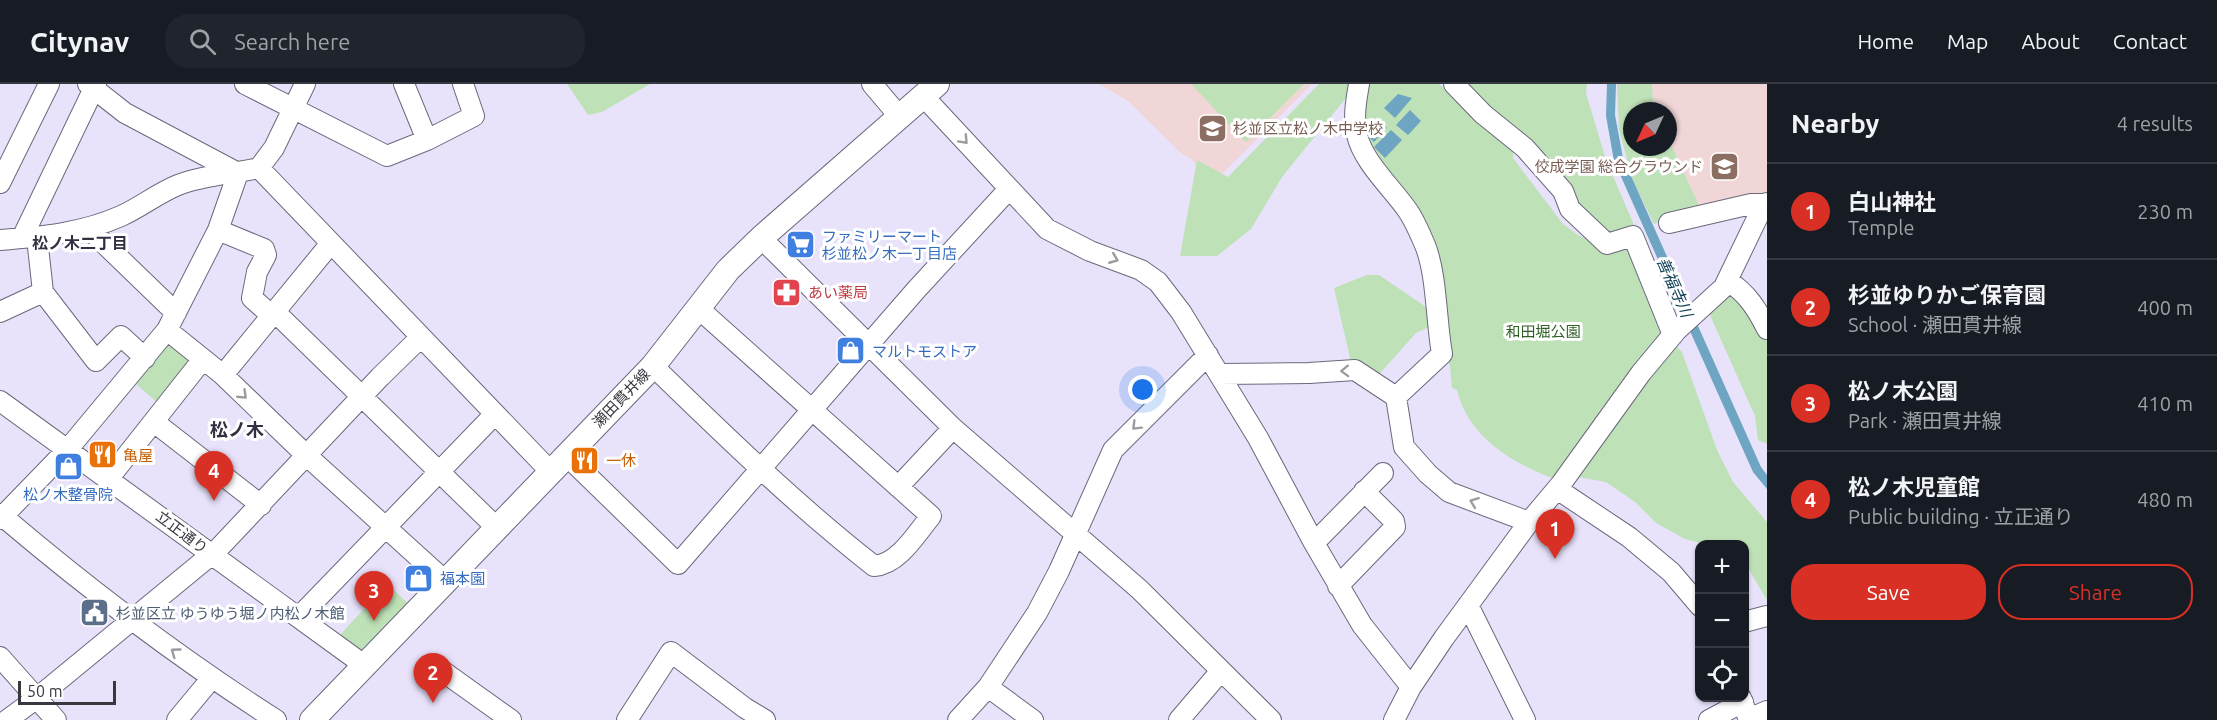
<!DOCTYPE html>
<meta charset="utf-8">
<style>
:root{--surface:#171b24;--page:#20242c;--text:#f1f3f6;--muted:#9ea1a6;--line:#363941;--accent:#d93025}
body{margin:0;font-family:Ubuntu,"Noto Sans JP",sans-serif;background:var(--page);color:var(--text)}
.controls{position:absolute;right:18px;bottom:18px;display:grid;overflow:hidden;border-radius:12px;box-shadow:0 2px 4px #0004}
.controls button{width:54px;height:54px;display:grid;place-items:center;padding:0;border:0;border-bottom:2px solid var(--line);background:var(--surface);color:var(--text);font:30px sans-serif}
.compass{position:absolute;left:1623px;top:18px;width:54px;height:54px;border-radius:50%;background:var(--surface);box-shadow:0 2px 4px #0004;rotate:226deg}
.scale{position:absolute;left:18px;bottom:15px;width:98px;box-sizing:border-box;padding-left:6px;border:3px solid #393740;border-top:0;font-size:16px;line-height:21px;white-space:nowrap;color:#393740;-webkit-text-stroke:4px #fff;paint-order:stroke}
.you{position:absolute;left:1143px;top:306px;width:21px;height:21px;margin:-15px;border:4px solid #fff;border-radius:50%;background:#1a73e8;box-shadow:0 0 0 9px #1a73e833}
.badge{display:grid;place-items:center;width:39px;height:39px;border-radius:50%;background:var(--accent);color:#fff;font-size:20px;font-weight:700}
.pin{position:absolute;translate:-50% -50px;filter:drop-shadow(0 2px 3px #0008)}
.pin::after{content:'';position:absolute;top:32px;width:21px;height:18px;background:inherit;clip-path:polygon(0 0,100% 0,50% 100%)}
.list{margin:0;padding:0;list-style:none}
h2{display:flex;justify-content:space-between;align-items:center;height:78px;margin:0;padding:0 24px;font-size:26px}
h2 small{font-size:20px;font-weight:400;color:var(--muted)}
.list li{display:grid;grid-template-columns:39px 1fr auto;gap:18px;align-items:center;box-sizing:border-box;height:96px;padding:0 24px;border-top:2px solid var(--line)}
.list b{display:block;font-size:22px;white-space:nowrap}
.list p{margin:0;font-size:20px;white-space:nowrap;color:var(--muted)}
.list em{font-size:20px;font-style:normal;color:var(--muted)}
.actions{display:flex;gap:12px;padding:18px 24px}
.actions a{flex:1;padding:14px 0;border:2px solid var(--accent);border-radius:24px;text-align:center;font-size:21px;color:var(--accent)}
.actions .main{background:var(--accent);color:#fff}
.icon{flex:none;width:33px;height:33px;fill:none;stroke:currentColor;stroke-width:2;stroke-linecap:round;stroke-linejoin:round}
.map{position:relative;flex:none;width:1767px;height:636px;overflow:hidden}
header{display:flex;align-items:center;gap:36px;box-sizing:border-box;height:84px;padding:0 30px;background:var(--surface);border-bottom:2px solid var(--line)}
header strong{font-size:28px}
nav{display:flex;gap:33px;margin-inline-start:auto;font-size:21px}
.search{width:420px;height:54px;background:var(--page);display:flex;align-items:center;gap:15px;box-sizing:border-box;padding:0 21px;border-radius:24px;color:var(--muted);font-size:22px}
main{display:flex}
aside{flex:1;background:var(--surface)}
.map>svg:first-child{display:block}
</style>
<header>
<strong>Citynav</strong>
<div class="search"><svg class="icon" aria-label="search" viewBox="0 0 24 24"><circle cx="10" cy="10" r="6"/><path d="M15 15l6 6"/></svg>Search here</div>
<nav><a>Home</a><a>Map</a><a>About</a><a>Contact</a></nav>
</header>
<main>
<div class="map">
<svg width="1767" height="636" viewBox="0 0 1767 636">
<rect width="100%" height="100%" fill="#e8e3fb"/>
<!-- education -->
<path fill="#f1d6d7" d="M1099 0H1312L1213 99 1190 74 1183 71 1128 17Z
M1652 0H1767V111L1701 126 1668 54V27H1656L1653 21Z"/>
<!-- green -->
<path fill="#bee1b7" d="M567 0H650L602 28 588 31Z
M1191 0H1304L1246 58Z
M1319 0H1439L1454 12 1460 0H1587L1586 9 1606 76 1634 141 1616 146 1608 152 1513 65V74L1563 140 1578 151 1607 165 1627 159 1664 248 1555 395C1512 379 1468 353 1457 306L1452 304 1450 282 1443 262 1438 207 1366 64 1362 14H1346L1282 93 1251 145 1217 172H1180L1197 76 1228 93Z
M1617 0H1652L1653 21 1656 27H1632V63H1668V54L1701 126 1654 140 1633 97 1619 46Z
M1367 191H1379L1435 229 1436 240 1416 249 1373 297 1352 283 1334 204Z
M1734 206 1767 253V360L1758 356 1755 332 1709 229Z
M162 252 192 277 159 320 128 293Z
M1673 258 1682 268 1717 366 1733 398 1767 438V516L1745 479 1744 460H1704L1685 455 1656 439 1635 418 1606 398 1573 392Z
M387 500 411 522 362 571 338 553Z"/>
<!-- water -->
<path fill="#6da5c2" d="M1607 0H1616L1615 31 1623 74 1761 383 1767 391V405L1753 388 1614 77 1606 32Z
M1398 10 1412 14 1395 34 1384 24Z
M1410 26 1421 37 1408 51 1396 41Z
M1377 34 1387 44 1374 58 1364 48Z
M1391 46 1402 56 1385 74 1374 63Z"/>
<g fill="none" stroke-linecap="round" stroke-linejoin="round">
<defs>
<path id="minor" d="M88 0 125 29 238 89
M245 0 387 72 427 56 474 32 463 0
M404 0 427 56
M872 0 899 32
M1359 0C1356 17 1353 34 1357 51 1363 78 1393 105 1408 127 1415 137 1420 150 1425 161 1437 191 1436 236 1442 270L1396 313
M1454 0 1483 30 1525 64 1563 107 1570 125 1607 160 1633 152 1673 251
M924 13 1047 145 1090 167 1141 186 1158 198 1181 228 1258 354 1314 459 1362 541 1411 603
M259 84 550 387
M0 99 49 0
M1669 139 1751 120H1764
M88 144 176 229
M218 146 264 165 266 171 257 188 252 214 272 232
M22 154 96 0
M37 154 43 208 96 277 121 252 145 274
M761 154 953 344 1139 505 1271 636
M0 156C41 153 83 149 121 132 141 123 158 109 178 101 203 91 232 90 259 84L274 64 305 0
M1728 197C1747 209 1757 225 1767 245
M0 228 43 208
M275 228 497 444
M167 246 223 291 306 371 445 497
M653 282C724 351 796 421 874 482 899 480 916 450 931 432L698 224
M1219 290 1309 289 1355 286 1396 313 1404 363 1428 390 1449 408 1529 438
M223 291 331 159
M0 317 364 581
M154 338 261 421
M566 371 678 480 916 206 1009 105
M109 394 203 275
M898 403 953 344
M1557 405 1629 453 1671 488 1700 522
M0 430C88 505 179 574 276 636
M0 435 68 365 167 246 218 146 238 89
M1314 459 1383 389
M1338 502 1395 443 1394 437 1364 407
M1468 521 1525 636
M299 533 495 330
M1744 538 1767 532
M0 573 56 636
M441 586 511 636
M988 603 1033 636
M1741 614 1749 636
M1749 635 1767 627
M7 636 37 614 217 466 380 293 421 253
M177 636 211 595
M627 636 671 568 745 624 765 636
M958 636 988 603 1037 529 1059 487 1113 366 1208 271
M1179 636 1220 588
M1394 636 1411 603 1444 554 1529 438 1561 400 1641 289 1676 247 1724 203 1764 120 1767 119
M1709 636 1743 618"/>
<path id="major" d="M312 636 653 282 728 186 761 154 937 0"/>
</defs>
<!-- minor casing -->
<use href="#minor" stroke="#6c687c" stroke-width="22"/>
<!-- major casing -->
<use href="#major" stroke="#6c687c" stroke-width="26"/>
<!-- minor -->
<use href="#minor" stroke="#fff" stroke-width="20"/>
<!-- major -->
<use href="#major" stroke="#fff" stroke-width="24"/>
</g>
<!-- one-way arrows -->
<defs><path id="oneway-chevron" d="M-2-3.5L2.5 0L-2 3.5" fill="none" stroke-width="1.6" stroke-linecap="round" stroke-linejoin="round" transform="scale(1.5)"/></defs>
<g stroke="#9c9ba0">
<use href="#oneway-chevron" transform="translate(964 56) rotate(47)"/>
<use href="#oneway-chevron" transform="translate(1114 175) rotate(22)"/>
<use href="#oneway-chevron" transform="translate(1345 287) rotate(178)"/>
<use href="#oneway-chevron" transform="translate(243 311) rotate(44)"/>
<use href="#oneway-chevron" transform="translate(1136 342) rotate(135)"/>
<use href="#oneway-chevron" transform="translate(1474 418) rotate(-159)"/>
<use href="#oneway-chevron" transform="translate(175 568) rotate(-144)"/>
</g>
<!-- icons -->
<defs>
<symbol id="school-square" viewBox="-11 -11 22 22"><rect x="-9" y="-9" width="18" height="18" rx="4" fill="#8d6e63" stroke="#fff"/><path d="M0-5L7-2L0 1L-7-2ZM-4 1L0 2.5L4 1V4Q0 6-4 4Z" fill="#fff"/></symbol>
<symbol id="supermarket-square" viewBox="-11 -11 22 22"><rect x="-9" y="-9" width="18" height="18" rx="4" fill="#3f7fe0" stroke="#fff"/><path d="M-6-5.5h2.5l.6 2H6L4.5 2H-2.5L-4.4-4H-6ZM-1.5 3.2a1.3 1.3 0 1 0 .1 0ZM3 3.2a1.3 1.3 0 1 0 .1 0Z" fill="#fff"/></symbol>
<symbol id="pharmacy-square" viewBox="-11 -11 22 22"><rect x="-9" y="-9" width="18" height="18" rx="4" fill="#e0444e" stroke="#fff"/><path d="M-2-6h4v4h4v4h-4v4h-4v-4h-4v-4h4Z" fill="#fff"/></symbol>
<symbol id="shop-square" viewBox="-11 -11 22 22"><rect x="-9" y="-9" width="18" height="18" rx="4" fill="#3f7fe0" stroke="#fff"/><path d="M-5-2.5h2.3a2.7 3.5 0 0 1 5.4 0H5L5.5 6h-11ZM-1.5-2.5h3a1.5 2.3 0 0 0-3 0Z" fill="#fff"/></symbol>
<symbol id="restaurant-square" viewBox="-11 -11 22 22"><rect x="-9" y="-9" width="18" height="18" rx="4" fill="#e8710a" stroke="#fff"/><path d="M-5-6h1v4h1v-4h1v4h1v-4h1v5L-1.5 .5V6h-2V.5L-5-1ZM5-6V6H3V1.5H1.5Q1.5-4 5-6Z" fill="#fff"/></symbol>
<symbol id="civic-square" viewBox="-11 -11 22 22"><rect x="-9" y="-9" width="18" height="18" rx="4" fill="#5c6f8a" stroke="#fff"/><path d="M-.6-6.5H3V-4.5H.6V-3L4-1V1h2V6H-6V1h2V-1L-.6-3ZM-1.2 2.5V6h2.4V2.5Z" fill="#fff"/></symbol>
</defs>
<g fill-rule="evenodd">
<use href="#school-square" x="1196" y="28" width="33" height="33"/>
<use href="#school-square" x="1708" y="66" width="33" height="33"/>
<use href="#supermarket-square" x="784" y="144" width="33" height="33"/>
<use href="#pharmacy-square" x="770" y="192" width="33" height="33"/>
<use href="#shop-square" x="834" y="250" width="33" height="33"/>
<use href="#restaurant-square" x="86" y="354" width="33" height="33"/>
<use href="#restaurant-square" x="568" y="360" width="33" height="33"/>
<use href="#shop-square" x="52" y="366" width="33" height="33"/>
<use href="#shop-square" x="402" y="478" width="33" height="33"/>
<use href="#civic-square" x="78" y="512" width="33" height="33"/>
</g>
<g text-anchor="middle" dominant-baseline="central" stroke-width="6" stroke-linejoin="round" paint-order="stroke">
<!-- education labels -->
<g font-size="15" fill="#785e54" stroke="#fff" text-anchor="start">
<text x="1233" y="44">杉並区立松ノ木中学校</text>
<text x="1703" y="82" text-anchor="end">佼成学園 総合グラウンド</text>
</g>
<!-- shop labels -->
<g font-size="15" fill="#366cbe" stroke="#fff" text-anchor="start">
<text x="822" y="152">ファミリーマート<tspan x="822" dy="17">杉並松ノ木一丁目店</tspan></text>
<text x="872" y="267">マルトモストア</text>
<text x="68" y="410" text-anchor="middle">松ノ木整骨院</text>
<text x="440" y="494">福本園</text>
</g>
<!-- health labels -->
<g font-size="15" fill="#be3a42" stroke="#fff" text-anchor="start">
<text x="808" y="208">あい薬局</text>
</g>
<!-- park labels -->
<g font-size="15" fill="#306026" stroke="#fff">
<text x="1543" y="247">和田堀公園</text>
</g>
<!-- street labels -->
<g font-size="15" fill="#393740" stroke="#fff">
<text transform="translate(621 314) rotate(-46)">瀬田貫井線</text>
<text transform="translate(182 448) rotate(37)">立正通り</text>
</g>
<!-- food labels -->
<g font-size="15" fill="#c56008" stroke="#fff" text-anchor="start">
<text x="123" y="371">亀屋</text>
<text x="606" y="376">一休</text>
</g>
<!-- service labels -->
<g font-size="15" fill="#4e5e75" stroke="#fff" text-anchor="start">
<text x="116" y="529">杉並区立 ゆうゆう堀ノ内松ノ木館</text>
</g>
<!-- neighbourhood labels -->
<g font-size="16" font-weight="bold" fill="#332f41" stroke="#fff">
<text x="80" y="159">松ノ木二丁目</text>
</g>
<!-- water labels -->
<g font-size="16" font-style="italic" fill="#164459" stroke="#fff">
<text transform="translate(1675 203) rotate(66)">善福寺川</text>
</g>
<!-- quarter labels -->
<g font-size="18" font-weight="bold" fill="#332f41" stroke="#fff">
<text x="237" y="345">松ノ木</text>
</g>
</g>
</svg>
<div class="controls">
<button>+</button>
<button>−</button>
<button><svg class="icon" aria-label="locate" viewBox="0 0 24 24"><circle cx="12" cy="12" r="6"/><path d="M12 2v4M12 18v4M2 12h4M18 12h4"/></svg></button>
</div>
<svg class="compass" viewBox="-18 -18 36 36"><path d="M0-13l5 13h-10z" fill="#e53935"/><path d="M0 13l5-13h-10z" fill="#9ea1a6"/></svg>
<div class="scale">50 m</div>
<div class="you"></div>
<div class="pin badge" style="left:1555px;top:475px">1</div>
<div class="pin badge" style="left:433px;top:619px">2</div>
<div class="pin badge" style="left:374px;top:537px">3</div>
<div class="pin badge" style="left:214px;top:417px">4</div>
</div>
<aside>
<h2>Nearby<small>4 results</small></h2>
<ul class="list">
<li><span class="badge">1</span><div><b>白山神社</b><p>Temple</p></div><em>230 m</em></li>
<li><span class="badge">2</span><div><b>杉並ゆりかご保育園</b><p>School · 瀬田貫井線</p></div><em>400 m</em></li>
<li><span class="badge">3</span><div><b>松ノ木公園</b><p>Park · 瀬田貫井線</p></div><em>410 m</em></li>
<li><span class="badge">4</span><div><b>松ノ木児童館</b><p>Public building · 立正通り</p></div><em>480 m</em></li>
</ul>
<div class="actions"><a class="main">Save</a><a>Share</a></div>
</aside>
</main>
